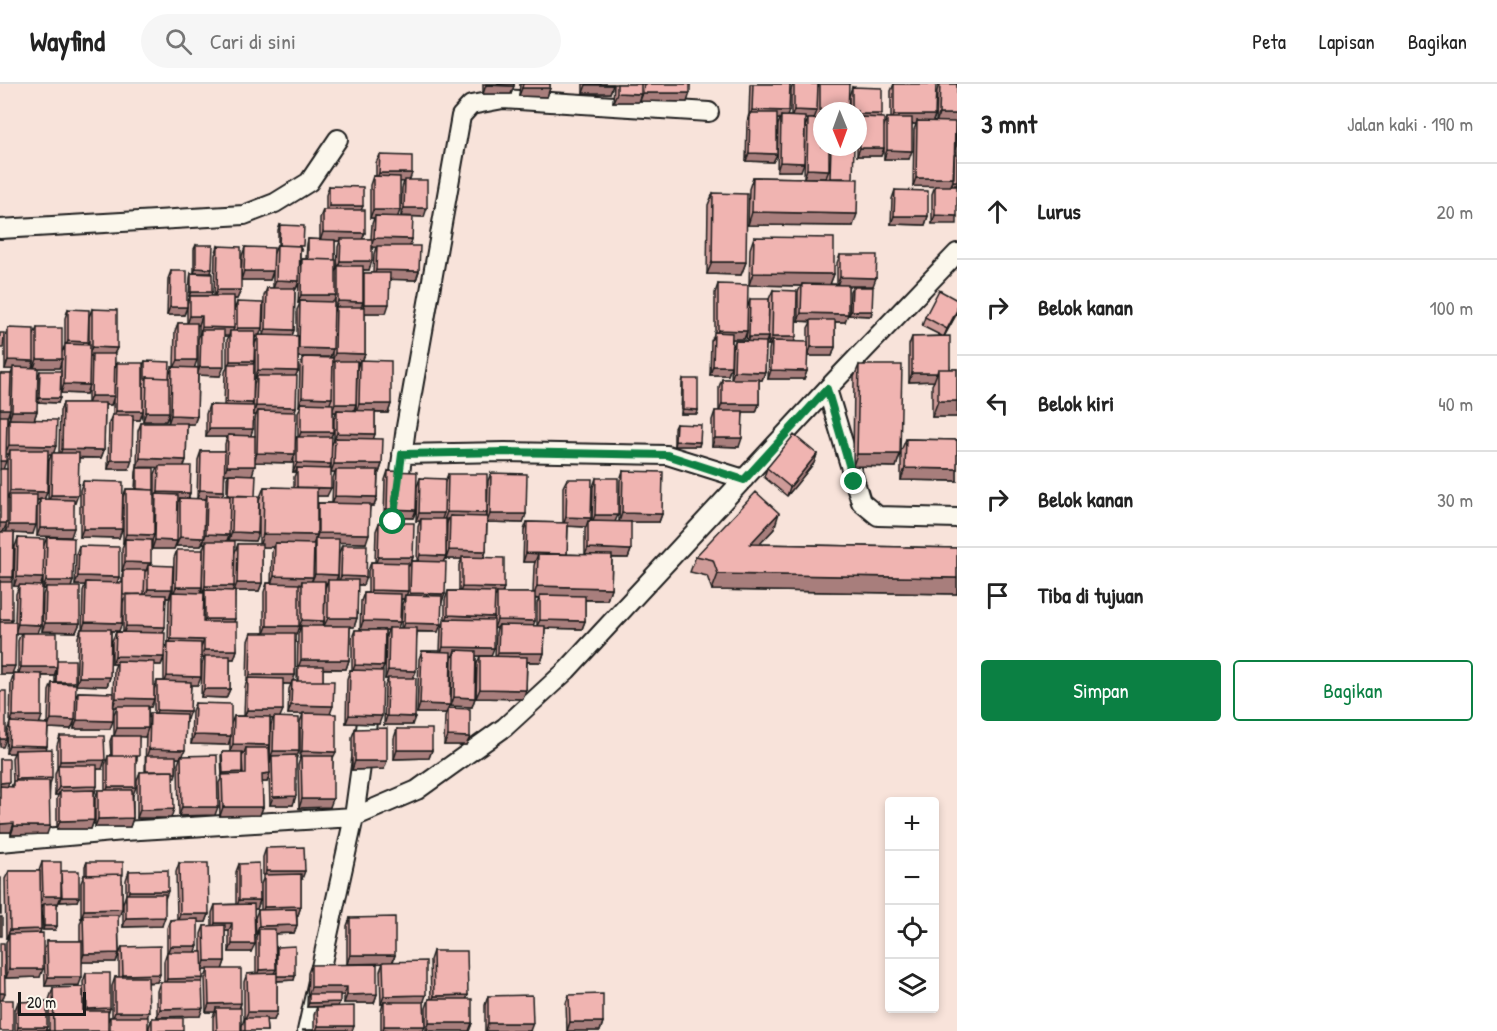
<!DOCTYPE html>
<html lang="id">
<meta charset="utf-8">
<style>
:root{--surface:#fff;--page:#f6f6f6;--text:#222;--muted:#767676;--line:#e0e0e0;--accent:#0b8043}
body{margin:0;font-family:"Patrick Hand",sans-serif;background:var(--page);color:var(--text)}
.controls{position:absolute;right:18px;bottom:18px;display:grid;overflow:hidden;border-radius:6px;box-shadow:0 3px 9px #0003}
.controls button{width:54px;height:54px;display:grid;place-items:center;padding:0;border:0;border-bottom:2px solid var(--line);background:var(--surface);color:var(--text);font:30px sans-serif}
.compass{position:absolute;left:813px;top:18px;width:54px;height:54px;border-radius:50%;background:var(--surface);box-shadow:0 3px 9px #0003;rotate:179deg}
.scale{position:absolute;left:18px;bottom:15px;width:68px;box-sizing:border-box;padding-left:6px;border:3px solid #1c1c1c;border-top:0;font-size:16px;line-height:21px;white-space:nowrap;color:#1c1c1c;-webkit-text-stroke:4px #fbf7ec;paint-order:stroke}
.stop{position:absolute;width:18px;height:18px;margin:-14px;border:4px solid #0b8043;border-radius:50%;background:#fff}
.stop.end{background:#0b8043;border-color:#fff;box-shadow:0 2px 6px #0008}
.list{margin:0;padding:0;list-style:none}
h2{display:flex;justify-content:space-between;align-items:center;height:78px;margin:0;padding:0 24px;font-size:26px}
h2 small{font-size:20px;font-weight:400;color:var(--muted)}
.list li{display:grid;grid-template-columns:39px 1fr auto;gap:18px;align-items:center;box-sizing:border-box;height:96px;padding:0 24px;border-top:2px solid var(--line)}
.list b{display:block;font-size:22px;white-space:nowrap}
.list em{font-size:20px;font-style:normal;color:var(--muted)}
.actions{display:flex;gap:12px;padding:18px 24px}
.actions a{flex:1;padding:14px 0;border:2px solid var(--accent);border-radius:6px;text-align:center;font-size:21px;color:var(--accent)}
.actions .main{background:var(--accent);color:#fff}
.icon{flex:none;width:33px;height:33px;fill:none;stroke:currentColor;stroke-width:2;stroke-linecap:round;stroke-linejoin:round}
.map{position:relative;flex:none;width:957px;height:947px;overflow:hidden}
header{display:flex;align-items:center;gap:36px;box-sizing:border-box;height:84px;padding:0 30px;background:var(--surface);border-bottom:2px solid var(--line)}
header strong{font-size:28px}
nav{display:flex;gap:33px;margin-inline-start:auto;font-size:21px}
.search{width:420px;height:54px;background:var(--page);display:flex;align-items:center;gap:15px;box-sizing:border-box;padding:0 21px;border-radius:33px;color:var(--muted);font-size:22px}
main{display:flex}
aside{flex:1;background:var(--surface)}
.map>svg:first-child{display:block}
</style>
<header>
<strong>Wayfind</strong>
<div class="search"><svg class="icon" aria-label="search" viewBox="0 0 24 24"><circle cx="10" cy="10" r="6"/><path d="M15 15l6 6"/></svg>Cari di sini</div>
<nav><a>Peta</a><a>Lapisan</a><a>Bagikan</a></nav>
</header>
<main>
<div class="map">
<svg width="957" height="947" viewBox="0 0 957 947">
<rect width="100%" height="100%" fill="#f8e3da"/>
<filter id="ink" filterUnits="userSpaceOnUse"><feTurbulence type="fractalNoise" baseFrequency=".0167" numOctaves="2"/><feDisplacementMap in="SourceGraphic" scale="12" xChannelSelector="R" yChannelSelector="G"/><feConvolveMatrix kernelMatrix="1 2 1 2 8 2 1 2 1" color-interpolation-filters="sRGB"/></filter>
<g filter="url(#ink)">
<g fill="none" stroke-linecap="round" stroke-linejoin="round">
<defs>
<path id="minor" d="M0 145 244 131 275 119 309 98 338 55
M827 305 861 418 878 432 957 434
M402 370 505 368 667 371 744 395
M390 464 406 343 461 32 471 21 503 15 709 28
M0 758 124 747 354 733 417 706 505 643 567 586 827 305 957 169
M307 947 354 733 370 616"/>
</defs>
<!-- minor casing -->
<use href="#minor" stroke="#1c1c1c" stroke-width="22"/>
<!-- minor -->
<use href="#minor" stroke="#fbf7ec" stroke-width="18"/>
</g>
<!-- wall -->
<path fill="#ce9b98" stroke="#1c1c1c" stroke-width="1.5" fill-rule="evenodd" d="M483 0H514L511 10H483Z
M520 0H550V4L547 13 519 12Z
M583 0H613L610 9H583Z
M614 0H690L687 18 640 17V11L638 18H613Z
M750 0H790L787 32H791V6L793 0H818V3L819 0H849L822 27 829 68 831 63 853 142 748 141 749 105 753 93 804 94 805 43 808 35H805L801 87H777L778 41 780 35H777V70L773 78 746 77 747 38 749 30Z
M894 0 935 31 933 38H936L937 7 939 0H957V39H955L954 71H955L956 43 957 40V101H951L932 140V110L935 102H913L914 46 916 40H912L909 75H884V64L881 72H857V63H858V27H849V12L852 3 880 34 884 42 887 34H891V7Z
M380 71 409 96 424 133 401 132 402 104 404 97H400L398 132 412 155 410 162 419 187 416 196 390 195 386 229H365V270L362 276 391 320 388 329H375V350L373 354 382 380 379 389H378L377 413 374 422H370L366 459 338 458 336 496H338L339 469 342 461 363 501H357V534L354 543H350L349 576 346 585H323V597L330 630 333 676 330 723 299 724 298 681 300 675V638L303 630H288L289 605 291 600H283L280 633 296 676 293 721H270L269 691 267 698H262L263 723 260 731 220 732 219 699 222 693 221 672 222 668H230V653L228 661 191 660 192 627 195 619 231 640 234 632H244L245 603 247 596 248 557 251 549H264V508L267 499H271L272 468 273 463H262V499L259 507H235L234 538 237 566 234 575H230V605L226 614 201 613 202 580 204 574H201L198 601H191L187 635H186L183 672 215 731 179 732 178 680 180 674H176V689L175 693H173L171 734H137V696L140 688H145L146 648 145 653 139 652 137 676H136L133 711V734L130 743H95V715L98 706H105V681L108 672H111L110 657 112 652H114V630L117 623H114L110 645H74V637L71 645 48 644 47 662 46 665 50 702 47 750 11 751V748H0V675L8 703H11L13 698 12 674 14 669H6L7 647 10 639 11 598 14 589 18 590V557L21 549H16L12 590H0V448H6V441L3 448 0 290H11L13 285H5V253L8 244 34 251 37 244 62 268 65 261V234L68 225 88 258 87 261H89V233L92 225 117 264 114 270 115 284 117 279 143 327 140 336H133L129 385H108L109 339 112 331H113V315L111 321H105L104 366 101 374H79L75 419H74L71 453 37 452V424L40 416H37L33 450 14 449 13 493 11 498V538H15L16 510 19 502H14L15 463 18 454 44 461 47 453 73 497 71 503 80 539 76 548 42 547 43 511 45 505H43V495L41 502 38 549 74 600 75 615 78 608 113 609 114 585 116 580H112V557L116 548H123V519L124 515H122L119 547H111L110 593 107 602 76 601 78 553 81 545H82L83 507 85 501H75L76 470 79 462 119 493 117 499H122V491L123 487H122V464L124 459H123V413L126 405H135L136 388 137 384 154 415 155 413V390L158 383H137L138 347 141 339H168L169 329 166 337H143V302L144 299H143V281L145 277 169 292 172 283H174L175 247 178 239H187V220L190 212H189L190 194 191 189 212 208 211 212H214L215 171 218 162 241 206 237 215H234V227L237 218 259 252H263L264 212 267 204H273V188L270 196H241L242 172 245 163 274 169 277 161H278V146L280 141 302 166H300V182L302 175H306L307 160 308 155 320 156V134L323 126H326V111L329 102 361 126 362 155H371L372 140 374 134H370V101L373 92H376V79ZM335 157H340L338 163 337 185 336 188 335 176ZM372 163H376L374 170 373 189H364L363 193V186H369ZM299 199 298 219H300L297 226V252H292L294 246 295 205H296ZM335 214V225L333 229V218ZM197 241H199V252L198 255V284L194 283ZM224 252H229L227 256V283L225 288 224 322 209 321 206 330V353H227L225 360V367H201L198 376 197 415H188L190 409 184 382 186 376 187 340H194L197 332 198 291 220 292ZM255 253H258L255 260V294H256L254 300 253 322H252L253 319V280L254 277ZM332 266V274L303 273 300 282 299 322H301L298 328V353H297L295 357V328L296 323 295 292 298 287V273H330ZM34 277V284H59L61 277V309L86 310 88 303V319H63L60 327 59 369H54L34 336 37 327 32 284ZM357 278H359L357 285 356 326H354L356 320ZM10 326 9 335 7 341V333ZM333 328H336L334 335V356L331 362V353L333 348ZM253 331H256L255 335V352H251ZM6 370H9L7 374V385H3ZM48 370 51 371 49 377 48 416 44 415 47 408ZM294 374 293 388H296L294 393V404L264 403 259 416V460H238L235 468 227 457 229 451V456L255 457 258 449 255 412 229 390 227 394V412H222L225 390 252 391 255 378 292 379ZM331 380V388H335L333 394 332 419H318L317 423V412H327L329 385ZM152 455V465H174L177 458 176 462H201L203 456V459H205L203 465 202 509H200L202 503 177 466 174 474 173 508H172L169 517 168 558 165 566 163 549 166 514H169L172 505 150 481 151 458ZM325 499H327L325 504 324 542H322L324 537ZM298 543V545H300L298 550 297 597H293L295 591V551ZM164 573V597H157L154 606V629H150L148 634V623H151L154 581H161ZM55 589V599H52L49 607 48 640 39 639 42 592H54ZM270 634H273L271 641 270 675H271L270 679 269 664 270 661ZM242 669H244L242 673 243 690H242Z
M895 106 928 132 925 141 891 140 892 115Z
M713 109 746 178 741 191 707 190 708 121Z
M754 153 834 190 830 200H837V179L840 171 873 202H848L845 238H835V263L832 272H808V244L811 238 798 237V208L801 202 749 201 750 165Z
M196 161 211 189H194V165Z
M171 187 187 223 184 231H167L168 195Z
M718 200 748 222 750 215 768 253 766 259 765 288 762 296H759V320L756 328H743L739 363 712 362V336L715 327H719V303L722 295H731L732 265 735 257H746L747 248 744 255H732L731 282 728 291H710L711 257 715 248V209Z
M852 203 872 227 871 232 849 231 850 207Z
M773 206 807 287 804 295H768L769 266 770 261H768L769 215Z
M957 216V229L944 252 950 285H957V333H932V301L934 297 909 298V261L912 253 942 252 922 242 925 233Z
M859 281 900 370 896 383 853 382 854 293Z
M40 287 58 319 37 318 38 291Z
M683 295 698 326 697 330H681L682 299Z
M676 340 700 358 699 362H674V344Z
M906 355 957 356V397L901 396V367Z
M817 370 814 379 787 412 764 393 767 384Z
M388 387 416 426 413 434 384 433 385 396Z
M623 387 662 430 659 438H619L631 466 628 474H612L611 504 607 516H585V537L582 545 545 544 544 569 541 578H527L526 606 523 615 476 614 477 580 480 572H476L475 614 472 623 451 622 452 575 453 572H451L448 624 470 653 466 661H444L445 633 446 629H417L419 575 422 567H440L441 544 445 535V516L448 507H459V481L462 475H446L447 440 448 436H446V472L443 478 442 518 438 548H417L413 594 412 641H384L385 602 388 595H385L386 552 388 546H385L384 582 382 587 379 640 346 639 347 595 350 586H352V554L355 546H360L361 517 364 509H368V487L371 478H375L376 447 379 439 413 473 412 477H417L418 443 420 437H416L417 403 420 394 445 398 448 390 487 429 485 433H487L488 397 491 389 523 439 487 438 486 467 484 474 502 509H533L534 482 535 478H523L524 446 527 438 563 439V403L567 395 591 434 590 437H592L593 403 596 394 615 438H619L620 396ZM568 442 586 443 585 445V471L567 470ZM401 515H404L402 520 401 544H398ZM535 515H539L537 519V542H533ZM494 544H497L496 549 495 572H491Z
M83 397 122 445 119 454 80 453V406Z
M774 445 759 460 957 464V510L712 506 707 492 690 488 696 472Z
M355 645 384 685 352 686V653Z
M397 645 432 666 429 674 394 675V654Z
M60 652 102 685H97V702L94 711V736L91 745H57V715L58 711H55V690L57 684V661Z
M266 764 302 795H301V822L298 831H297V841L294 849 275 850V867L277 863 295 892 294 896 277 897V928L274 936H266L267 947H242V942L244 935V898L247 890 256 889V853L257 850H256L255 834 258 826H261V800L263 795V773Z
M42 778 61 789 77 817 60 818V814L58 820H57V842L55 846H43L42 824 43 820 41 821V845L40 849V893L6 894V858L8 854H6L5 795 9 787H39Z
M87 778 122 796V825L118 833 119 869 116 878H82L79 901 45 902 44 866 47 857H80V840L82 834H81V799L84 791H85V782Z
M179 779 209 830 206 838H198L196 868H201V850L204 842H212V829L215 821 236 820V788L239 780 260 816 257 825H254L251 868H229V847H225V877L222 885 241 919 240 924 241 947H213V933L215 928H206L205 894 208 886H203L200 932 157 933V907L160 898H164V877L167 868V844L170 836 177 835 176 788Z
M129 787 165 815 162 842 123 843V819L126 810V796Z
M350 834 395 871 393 878 424 918 423 947H426V924L429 915H431L430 876 433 867 468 911 466 915 472 939 469 947H381V927L383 920H381L380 887 383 879 347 880V842Z
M122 863 160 890 157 898 148 899 147 933 148 947H49V916L53 904 84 927 83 898 86 889 110 924 108 930V937L110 933H112V902L115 893H119V871Z
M311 881 377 910 374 919H344V911H340L338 922 354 942 352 947H302L314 946V931L317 923H307L308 889Z
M569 911 603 938 600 947H567L566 919Z
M488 912 530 947H485V921Z
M18 918 46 946 49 947H15V926Z
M152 934 183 947H149V943Z"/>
<!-- shaded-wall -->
<path fill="#a87e7c" stroke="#1c1c1c" stroke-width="1.5" d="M486 1 514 2 511 10H483Z
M586 1H613L610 9H583Z
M522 4H550L547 13 519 12Z
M617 9 641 10 638 18H613Z
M643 9H690L687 18 640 17Z
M752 26 789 27 786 35 781 32 780 35H749Z
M794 26 817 27 814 35H791Z
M820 29H822V38H817Z
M858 30H882L879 39 860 33 858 39Z
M939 30H957V39H936Z
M894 31H935L932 40 917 37 916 40 891 39Z
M860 64H884L881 72H857Z
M887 66 912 67 909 75H884Z
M749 69 777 70 773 78 746 77Z
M780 78 804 79 801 87H777Z
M807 85 829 86 826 94H804Z
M379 89H412L409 98 376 97Z
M916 94H954L951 103 913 102Z
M953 97H957V101H951Z
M329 122H363L359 131 326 130Z
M404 124H427L424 133 401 132Z
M373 126H400L397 135 375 132 374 134H370Z
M752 128 857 130 853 142 748 141Z
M935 131 957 132V140H932Z
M894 132H928L925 141 891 140Z
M323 148 365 149 361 158 341 155 340 157H320Z
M374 154 412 155 409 164 371 163Z
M340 177H372L369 186 338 185Z
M712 178H746L741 191 707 190Z
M196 184 212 185 211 189H194Z
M376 186 419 187 416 196 373 195Z
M244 187H273L270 196H241Z
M753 189 834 190 829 203 802 200 801 202 749 201Z
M840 193 876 194 873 202H837Z
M276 196 299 197 296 205H273Z
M217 206H241L237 215 214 214Z
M191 208H212L211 212H189Z
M301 211H336L333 220 300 217V219H298Z
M338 217 363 218 360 226 336 223 335 225Z
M364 220H389L386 229H361Z
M170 223H187L184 231H167Z
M957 226V229L944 253 947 245Z
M851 227H872L871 232 849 231Z
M801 229 848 230 845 238 798 237Z
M190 232H202L199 241H187Z
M202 243 234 244 231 252 230 247 229 252H201V246L199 252Z
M237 244H262L259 253 234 252Z
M266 245 294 246 291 254H263Z
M718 246 747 247 744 255H715Z
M749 253H768L765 261H746Z
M772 253H796L793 261 772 257 770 261H768Z
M68 257 88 258 85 266H64Z
M92 263 117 264 113 272H88Z
M811 263H835L832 272H808Z
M299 264 333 265 330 273H296Z
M335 269 365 270 362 278 360 276 359 278H332Z
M37 275H62L59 284H34Z
M8 276 34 277 31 286 5 285Z
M178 276H197L194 285 174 284Z
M230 277H254L251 286 228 282Z
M713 282H731L728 291H710Z
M200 283H224L220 292 197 291Z
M258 286 298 287 294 295 257 292 256 294H255Z
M771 286 807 287 804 295H768Z
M734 287 765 288 762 296H731Z
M912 289H937L934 297 909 298Z
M64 300 89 301 86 310 61 309Z
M91 312H114L111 321 88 320Z
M302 313 332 314 329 322 301 319V322H299Z
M39 314H60L58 319 37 318Z
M938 317H957V333H932Z
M227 318 253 319 250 327H224Z
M335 320H356L353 329 337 326 336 328H332Z
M359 320H391L388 329 356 328Z
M722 320H759L756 328H719Z
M256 322 296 323 293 332 258 327 256 331H253Z
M0 325H10L7 334H0Z
M683 325 698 326 697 330H681Z
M12 327H37L34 336H9Z
M116 327H143L140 336 113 335Z
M146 328H169L166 337H143Z
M171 331 197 332 194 340H168Z
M209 345H253L250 354 228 351 227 353H206Z
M301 348H333L329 357 298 356Z
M337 349 375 350 372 359 334 355Z
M715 354H742L739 363 712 362Z
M675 357 700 358 699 362H674Z
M9 361 56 362 53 371 10 370V366L9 370H5Z
M62 365 104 366 101 374 59 373Z
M257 369 295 370 292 379 254 378Z
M817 370 814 379 787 412 790 403Z
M857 370H900L896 383 853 382Z
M140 374 186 376 183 384 137 383Z
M111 376H132L129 385H108Z
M0 377H6L3 386H0Z
M297 379 331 380 328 389 297 384 296 388H293Z
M334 380H382L379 389 336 388V386L335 388H331Z
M227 382H255L252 391 224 390Z
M905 384 957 385V397L901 396Z
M297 403 331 404 327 412H293Z
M200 406 224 407 221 415 207 411 206 415H197Z
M10 407 47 408 44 416 9 415V411L8 415H7Z
M158 408 190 409 187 417 180 414 179 417H156Z
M51 411H78L75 419H48Z
M335 412 377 413 374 422 332 421Z
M387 425 416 426 413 434 384 433Z
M447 428 487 429 483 437 450 432 448 436H444Z
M419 429H444L441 438 421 435 420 437H416Z
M622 429 662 430 659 438H619Z
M779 429 774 445 745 476 750 460Z
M490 430H526L523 439 487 438Z
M595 431H618L614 440 592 439Z
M566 433 591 434 588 441V437L586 443 563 442Z
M0 439H7L3 448H0Z
M9 441H36L33 450 6 449Z
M40 444H74L71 453 37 452Z
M83 445H122L119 454 80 453Z
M232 448 258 449 255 457 229 456Z
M318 449 369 450 366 459 315 458Z
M126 450 154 451 151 460 125 455 124 459H123Z
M206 450 229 451 226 459H203Z
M263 450 317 451 312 463 275 459 273 463H259Z
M180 453 204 454 201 462H176Z
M155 456 177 457 174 465H152Z
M588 464 631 466 628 474 584 473Z
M449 466 486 467 483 475H446Z
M526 469 538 470 535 478H523Z
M420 471 446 472 442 480H417Z
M378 473H413L409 482 375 481Z
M125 478 151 479 148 487V481L146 487H122Z
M315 490 338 491 335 499 328 496 327 499H311Z
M718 490 957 494V510L712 506Z
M78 492 119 493 116 502 86 498 85 501H75Z
M274 492 313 493 310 501 302 497 301 501 271 500Z
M341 492 366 493 363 501 338 500Z
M0 493H13L10 502 0 501Z
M17 493 43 494 40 503 14 502Z
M46 497H73L70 506 46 503 45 505H43Z
M237 499H262L259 507H234Z
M205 502H234L231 511 205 506 204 511H202Z
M537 502 611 504 607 516 540 515V511L539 515 533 514Z
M176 503H202L199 511H173Z
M462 503 504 504 501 512 497 509 496 512 459 511Z
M148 505H172L169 514 145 513Z
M371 506 408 507 405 515V511L404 515 368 514Z
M410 509 445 510 442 518 407 517Z
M448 531 494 533 491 541 445 540Z
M328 534H357L354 543 324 542Z
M0 535H12L9 544H0Z
M205 535H235L232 544 202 543Z
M302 536 324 537 321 545 301 542 300 545H298Z
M497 536 535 537 532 545 499 541 497 544H494Z
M540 536 585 537 582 545 536 544Z
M363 537 400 538 397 547 389 544 388 546H360Z
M85 538 122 539 119 547 82 546Z
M45 539H80L76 548 42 547Z
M404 539 441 540 438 548 401 547Z
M18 540 41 541 38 549H15Z
M126 542 165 543 162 552 123 551Z
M267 542H299L296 551 264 550Z
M171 555 204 556 201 564 168 563Z
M443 563 494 564 491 572H455V566L453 572 440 571Z
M204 566H237L234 575 205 574V572L204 574H201Z
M498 569H544L541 578 495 577Z
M115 572 164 573 161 581 117 580V577L116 580H112Z
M301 576H349L346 585 298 584Z
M355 581 384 582 381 590 352 589Z
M0 582H15L12 590H0Z
M21 583H57L54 592 18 591Z
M388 586 416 587 413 595H385Z
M250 591H295L292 599V597L291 600 247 599Z
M167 592 201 593 198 601H164Z
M79 593H110L107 602 76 601Z
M204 605H230L226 614 201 613Z
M480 605 526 606 523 615 476 614Z
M454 613 475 614 472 623 451 622Z
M116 614 154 615 151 623H113Z
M420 620 450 621 446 629H417Z
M291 621 333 622 330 630H288Z
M157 626 190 627 187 635H154Z
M247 626H283L279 635 244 634Z
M349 631 382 632 379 640 346 639Z
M13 632H42L39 641 10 640Z
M387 632 415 633 412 641H384Z
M51 635 75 636 71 645 48 644Z
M77 636 113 637 110 645H74Z
M117 644H148L145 653 114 652Z
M194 651 231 652 228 661 191 660Z
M448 652 470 653 466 661H444Z
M0 655H6L3 663H0Z
M233 660 270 661 267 669 246 664 244 669 230 668Z
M9 661 47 662 44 670 15 666 14 669H6Z
M149 665 185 666 182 674 181 672 180 674H146Z
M397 666H432L429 674 394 675Z
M273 667H299L296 676 272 672 271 675H270Z
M302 667 336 668 332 676 301 672 299 675Z
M105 676 102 685H58L60 677Z
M355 677H387L384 685 352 686Z
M242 688 241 693 222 691 221 693 223 689Z
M270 689 267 698H259L262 690Z
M52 694 49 703H13L16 695Z
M9 698 6 707H0V699Z
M97 702 94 711H60V707L58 711H55L59 703Z
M108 703H136L133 711 105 712Z
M296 712 293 721H270L273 713Z
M302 715H333L330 723 299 724Z
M182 723H218L215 731 179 732Z
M223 723H263L260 731 220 732Z
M174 725 171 734H137L140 726Z
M133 734 130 743H95L98 735Z
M94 736 91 745H57L60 737Z
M14 739 11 748H0V740Z
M14 742H50L47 750 11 751Z
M266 787H305L302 795 264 796Z
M129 807H168L165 815 126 816Z
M43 812H61L58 820 40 821Z
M62 813H79L77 817 60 818Z
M239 816H260L257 825H236Z
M301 822 298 831H261L264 823Z
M122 825 119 833 83 834V831L82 834H81L84 826Z
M180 830H209L206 838 177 839Z
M165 833 162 842 123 843 126 834Z
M215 839H232L229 847H212Z
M297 841 294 849 259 850V845L257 850H256L259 842Z
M44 842H57L55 846H43Z
M41 845 38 854 9 850 8 854H6L10 846Z
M232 860H255L251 868H229Z
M170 862H198L195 870 167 871Z
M119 869 116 878H81L84 870Z
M350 871H395L392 879 347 880Z
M205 877H225L222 886H202Z
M9 885H43L40 893 6 894Z
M276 885 272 894H256L259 886Z
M160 890 157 898 120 899 123 891Z
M277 892H295L294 896 275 897Z
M48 893H82L79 901 45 902Z
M203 894 200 903H164L167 895Z
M311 903H347L344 911 308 912Z
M0 909H5L2 917 0 918Z
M377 910 374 919H344L347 911Z
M426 911 423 920 384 918 383 920H381L384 912Z
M468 911 465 919 431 920 434 912Z
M340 918 338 922 307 923 309 919Z
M241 919 238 928 216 924 215 928H206L209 920Z
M110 924 107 933H84L87 925Z
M203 924 200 932 157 933 160 925Z
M115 928H149L146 937H112Z
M248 928H277L274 936 244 937Z
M570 938H603L600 947H567Z
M429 939H472L469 947H427Z
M488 939H533L530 947H486Z
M318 942H354L352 947H316Z
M384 942H425L423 947H383Z
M18 943H47L45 947H17Z"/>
<!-- building -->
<path fill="#f0b4b1" stroke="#1c1c1c" stroke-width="1.5" d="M486 0H514V2L486 1Z
M523 0H550V4H522Z
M586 0H613V1Z
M617 0H641V10L617 9Z
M644 0H690V9H643Z
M753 0H790L789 27 752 26Z
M794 0H818L817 27 794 26Z
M820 0H849L848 27H822V29H820Z
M894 0H936L935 31H894Z
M940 0H957V30H939Z
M852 3 882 4V30H858V27H852Z
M750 29H777V70L749 69Z
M781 32 805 33 804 79 780 78Z
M860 33 884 34V64H860Z
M887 34H912V67L887 66Z
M808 35H822V63H829V86L807 85Z
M917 37 955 38 954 94H916Z
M831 63H854L853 94H830Z
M380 71 412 72V89H379Z
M954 71H957V97H953Z
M373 92 400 93V126H373Z
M753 93 858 95 857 130 752 128Z
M405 96H427V124H404Z
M329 102 363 103V122H329Z
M935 102H957V132L935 131Z
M895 106 928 107V132H894Z
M713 109 747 110 746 178H712Z
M323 126H365V149L323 148Z
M375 132 413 133 412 155 374 154Z
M280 141 304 142 303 162 279 161Z
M754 153 834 154V190L753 189Z
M308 155 335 156V176L308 175Z
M341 155H372V177H340Z
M196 161H213L212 185 196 184Z
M277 161 300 162 299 197 276 196Z
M218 162 241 163V206H217Z
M377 162H420L419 187 376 186Z
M245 163 274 164 273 187H244Z
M840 171H877L876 194 840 193Z
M302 175 336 176V211H301Z
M338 182H363V218L338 217Z
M171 187H187V223H170Z
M191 189 212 190V208H191Z
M364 189H390L389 220H364Z
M718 200 748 201 747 247 718 246Z
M802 200 848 201V230L801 229Z
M852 203H873L872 227H851Z
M267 204H295L294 246 266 245Z
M773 206 797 207 796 253H772Z
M939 206 957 216V226L947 245 925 233Z
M190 212H234V244L202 243V232H190Z
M750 215H769L768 253H749Z
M300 217 334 218 333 265 299 264Z
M237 218 263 219 262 244H237Z
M336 223H365V270L335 269Z
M68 225 89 226 88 258 68 257Z
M92 225 117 226V264L92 263Z
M811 236H835V263H811Z
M178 239H197V276H178Z
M8 244 34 245V277L8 276Z
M37 244H62V275H37Z
M201 246H224V283H200Z
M230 247H255L254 277H230Z
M714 248 732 249 731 282H713Z
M0 249H4L3 264H0Z
M258 251 298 252V287L258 286Z
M950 252V285H938L937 289H912V253Z
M735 257 766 258 765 288 734 287Z
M772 257 808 258 807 287 771 286Z
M65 260 90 261 89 301 64 300Z
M92 270H115L114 312H91Z
M303 273 333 274 332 314 302 313Z
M360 276 391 277V320H359Z
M145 277 170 278 169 294 147 293V295H145Z
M335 277H357L356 320H335Z
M117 279H143V327H116Z
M228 280H254L253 319 227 318Z
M859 281H902L900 370H857Z
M13 283 38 284 37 327H12Z
M172 283 198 284 197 332 171 331Z
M938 285H957V317H938Z
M40 287H61L60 314H39Z
M0 290H11L10 325H0Z
M257 292H297L296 323 256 322Z
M147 293 169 294V328H146Z
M683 295H698V326L683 325Z
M722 295H759V320H722Z
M63 319H105L104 366 62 365Z
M301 319 333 320V348H301Z
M209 321 254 322 253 345H209Z
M337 326 375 327V350L337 349Z
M258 327 296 328 295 370 257 369Z
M715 327H743L742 354H715Z
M112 331H133L132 376H111Z
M0 332H7L6 377H0Z
M9 335 57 336 56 362 9 361Z
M141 339H187L186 376 140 374Z
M676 340 701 341 700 358 675 357Z
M228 351 255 352V382H227Z
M794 351 817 370 790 403 767 384Z
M297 353H332L331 380 297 379Z
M335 354 383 355 382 380H334Z
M906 355 957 356V385L905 384Z
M10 366H48L47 408 10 407Z
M201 367H225L224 407 200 406Z
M52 369H79L78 411H51Z
M159 382H191L190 409 158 408Z
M137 384H154V406L137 405Z
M297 384 331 385V404L297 403Z
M0 385H7V439H0Z
M336 386H378L377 413 335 412Z
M388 387 417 388 416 426 387 425Z
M623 387 663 388 662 430 622 429Z
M491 389 527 390 526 430H490Z
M229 390 256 391 255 412 228 411Z
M448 390H487V429L447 428Z
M420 394 445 395 444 429H419Z
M596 394H618V431H595Z
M567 395H592L591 434 566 433Z
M83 397 123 398 122 445H83Z
M264 403 317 404V451L263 450Z
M126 405 154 406V451L126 450Z
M756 408 779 429 750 460 957 464V494L718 490 713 476 696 472Z
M156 410 178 411 177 457 155 456Z
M9 411H37L36 441H9Z
M207 411 230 412 229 451 206 450Z
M233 412H259L258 449 232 448Z
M180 414 205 415 204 454 180 453Z
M40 415 74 416V444H40Z
M318 419 370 420 369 450 318 449Z
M450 432 487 433 486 467 449 466Z
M421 435H446V472L420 471Z
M588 437 631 438V466L588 464Z
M527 438 568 439 567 470 526 469Z
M379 439H414L413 473H378Z
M0 448H14L13 493H0Z
M47 453 74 454 73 497H46Z
M18 454 44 455 43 494 17 493Z
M125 455 151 456V479L125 478Z
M315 455H339L338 491 315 490Z
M206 457H235L234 502H205Z
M275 459 314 460 313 493 274 492Z
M238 460H262V499H237Z
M342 461H367L366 493 341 492Z
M79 462 119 463V493L78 492Z
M177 466H203L202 503H176Z
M538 470 612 471 611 504 537 502Z
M462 473 504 474V504L462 503Z
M411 477 446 478 445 510 410 509Z
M371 478 408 479V507L371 506Z
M148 481 173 482 172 505H148Z
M123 486H145L144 510 123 511Z
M328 496H358L357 534H328Z
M302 497H325L324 537 302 536Z
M0 498H12V535H0Z
M86 498 123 499 122 539 85 538Z
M267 499 299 500V542H267Z
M19 501 42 502 41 541 18 540Z
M46 503H80V539H45Z
M205 506 235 507V535H205Z
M448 507 495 508 494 533 448 531Z
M172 508 204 509 203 538H237V566H204V556L171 555Z
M364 509 401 510 400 538 363 537Z
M497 509H535V537L497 536Z
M126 510 166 511 165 543 126 542Z
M405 511 442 512 441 540 404 539Z
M540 511 585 512V537L540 536Z
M444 535 494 536V564L443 563Z
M0 538H16L15 582H0Z
M499 541 545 542 544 569H498Z
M301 542H350L349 576H301Z
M389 544H417L416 587 388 586Z
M81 545H111L110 593H79Z
M355 546H385L384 582 355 581Z
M116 548 165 549 164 573 115 572Z
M22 549H57V583H21Z
M251 549H295V591H250Z
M168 558 201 559V593L167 592Z
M455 566 476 567 475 614 454 613Z
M422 567 451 568 450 621 420 620Z
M205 572H230V605H204Z
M480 572 527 573 526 606 480 605Z
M57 576H75V598H56Z
M117 577 154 578V615L116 614Z
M298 582H323V597H298Z
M350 586 383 587 382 632 349 631Z
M14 589 42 590V632H13Z
M248 594 283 595V626H247Z
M388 594H416L415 633 387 632Z
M157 597 191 598 190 627 157 626Z
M292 597H334L333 622 291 621Z
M52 599 76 600 75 636 51 635Z
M0 607H6V655H0Z
M78 608 114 609 113 637 77 636Z
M195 619 231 620V652L194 651Z
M117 622H148V644H117Z
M448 624 470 625V653L448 652Z
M150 629 186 630 185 666 149 665Z
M303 629 336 630V668L302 667Z
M234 632 270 633V661L233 660Z
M274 633 299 634V667H273Z
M10 638 48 640 47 662 9 661Z
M387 644V677H355V645Z
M397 645H432V666H397Z
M60 652H104L105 676 60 677Z
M112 652H139V672H112Z
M246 664H269L270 689 262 690 263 723H223L222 691 246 690Z
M52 665V694L16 695 15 666Z
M222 668H242V688L223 689Z
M217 671 218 723H182L181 672Z
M296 671V712L273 713 272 672Z
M108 672H136V703H108Z
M146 672H176V689H173V687H146Z
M301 672H333V715H302Z
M0 675H9V698L0 699Z
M58 681H97V702L59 703Z
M173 687 174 725 140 726V688Z
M13 697H49L50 742H14V739L0 740V702L13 703Z
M94 706V736L60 737V707Z
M98 706H132L133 734 98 735Z
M304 763 305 787H266V764Z
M42 778H61V812H43Z
M87 778H123V791H122V790L87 791Z
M179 779H208L209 830H180Z
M259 779 260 816H239V780Z
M168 786V807H129V787Z
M9 787H40L41 845 10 846Z
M61 787H79V813H62Z
M122 790V825L84 826V791Z
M301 790V822L264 823V791Z
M0 794H1V830H0Z
M126 810H165V833L126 834Z
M57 819V842H44V820Z
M254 820 255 860H232V839H215V821Z
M296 825 297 841 259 842 258 826Z
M83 831H118L119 869 84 870Z
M0 833H2V852H0Z
M395 833V871H350V834Z
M198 835V862H170V836Z
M225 841V877H205L204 842Z
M259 845H275L276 885 259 886Z
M43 849V885H9V850Z
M47 857H82V893H48Z
M0 859H4L5 909H0Z
M160 862V890L123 891 122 863Z
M295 862V892H277V863Z
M433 867H467L468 911 434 912Z
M167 868H202L203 894 167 895Z
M426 877V911L384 912 383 878Z
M377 880V910L347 911V903H311V881Z
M208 885H241V919L209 920Z
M86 889H110V924L87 925Z
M277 889V928H248L247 890Z
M115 893H148L149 928H115Z
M160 898H202L203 924 160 925Z
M83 903V927H108V947H54L53 904Z
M309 910H340V918L309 919Z
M603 910V938H570L569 911Z
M532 911 533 939H488V912Z
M429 915H472V939H429Z
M0 916H13V947H0Z
M47 917V943H18V918Z
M384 918H424L425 942H384Z
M354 922V942H318L317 923Z
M216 924H241V947H217Z
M110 933H148V947H110Z
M152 934H183V947H152Z
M245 934H266L267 947H245Z
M20 946H49V947H20Z
M302 946H347V947Z"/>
</g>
<g fill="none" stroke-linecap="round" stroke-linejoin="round" filter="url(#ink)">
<!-- route -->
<path stroke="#0b8043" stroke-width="8" d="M393 438 402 370 505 368 667 371 744 396 827 305 854 398"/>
</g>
</svg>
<div class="controls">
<button>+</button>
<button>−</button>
<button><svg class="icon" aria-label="locate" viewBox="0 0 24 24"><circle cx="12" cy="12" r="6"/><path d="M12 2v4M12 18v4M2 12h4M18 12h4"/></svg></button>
<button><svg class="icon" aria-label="layers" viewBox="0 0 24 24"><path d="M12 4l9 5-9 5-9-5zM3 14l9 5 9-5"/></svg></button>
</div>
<svg class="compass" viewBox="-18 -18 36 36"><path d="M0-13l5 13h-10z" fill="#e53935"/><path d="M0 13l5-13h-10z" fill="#767676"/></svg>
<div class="scale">20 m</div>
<div class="stop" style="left:393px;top:438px"></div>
<div class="stop end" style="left:854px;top:398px"></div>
</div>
<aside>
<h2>3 mnt<small>Jalan kaki · 190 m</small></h2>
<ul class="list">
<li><svg class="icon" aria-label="ahead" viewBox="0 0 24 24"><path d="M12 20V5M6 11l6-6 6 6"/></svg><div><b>Lurus</b></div><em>20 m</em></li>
<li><svg class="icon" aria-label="right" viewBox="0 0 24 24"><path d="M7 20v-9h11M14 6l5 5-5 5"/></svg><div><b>Belok kanan</b></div><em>100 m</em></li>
<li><svg class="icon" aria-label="left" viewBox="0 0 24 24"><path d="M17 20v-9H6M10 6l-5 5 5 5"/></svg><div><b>Belok kiri</b></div><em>40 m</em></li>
<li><svg class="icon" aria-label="right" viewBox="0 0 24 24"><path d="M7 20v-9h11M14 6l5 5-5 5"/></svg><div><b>Belok kanan</b></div><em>30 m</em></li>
<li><svg class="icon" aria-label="arrive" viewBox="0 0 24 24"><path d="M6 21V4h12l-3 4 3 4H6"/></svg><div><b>Tiba di tujuan</b></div></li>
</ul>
<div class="actions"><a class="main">Simpan</a><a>Bagikan</a></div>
</aside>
</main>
